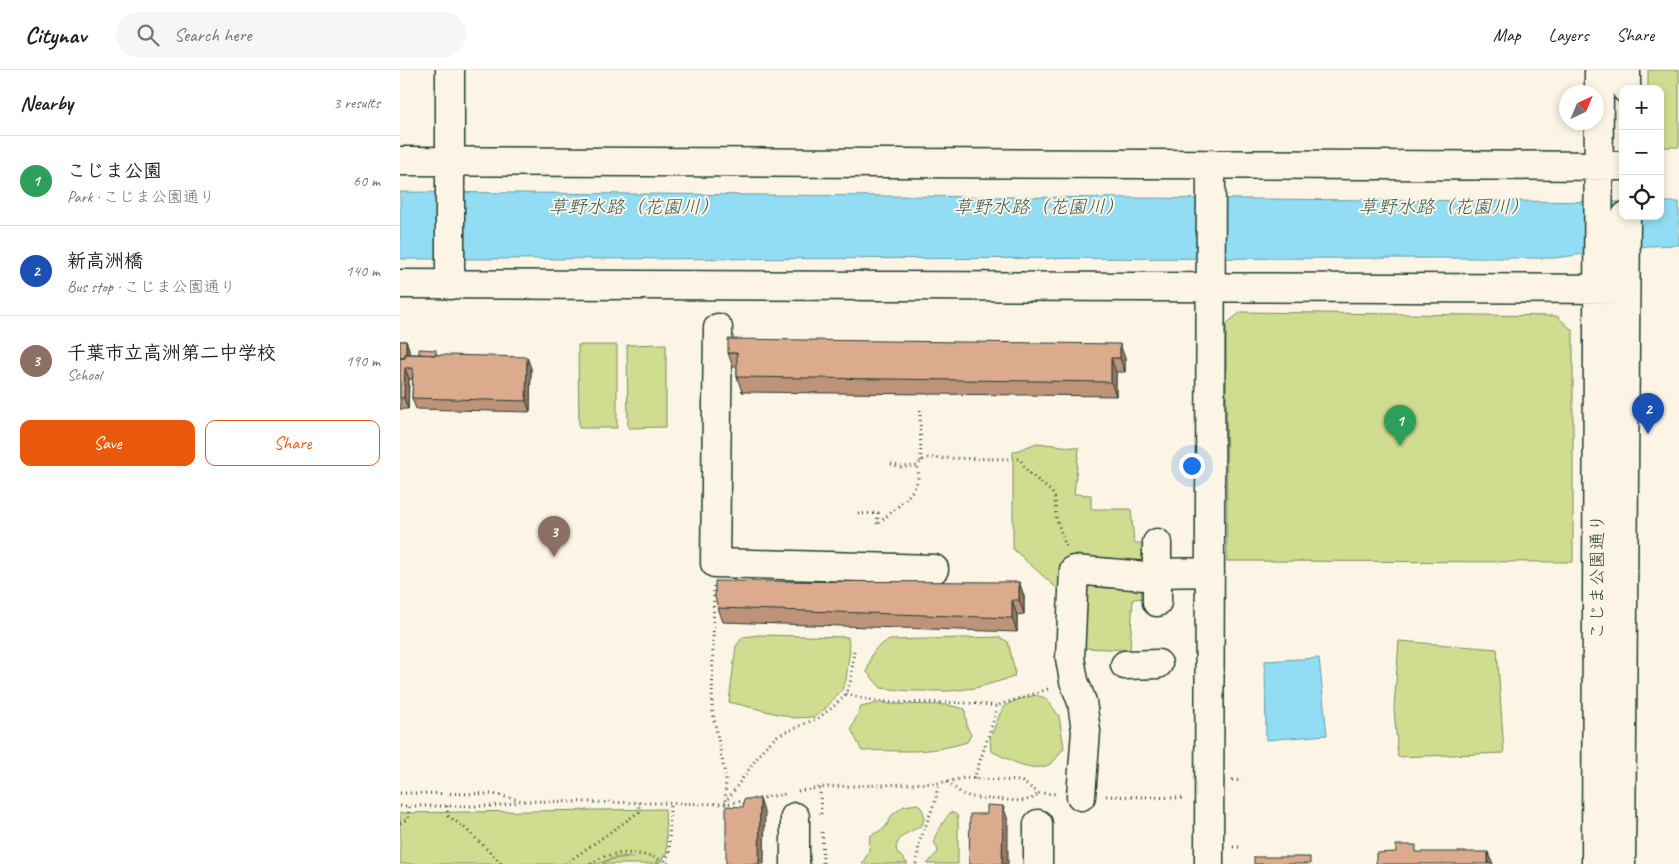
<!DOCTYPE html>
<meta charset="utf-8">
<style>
:root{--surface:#fff;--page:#f6f6f6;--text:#202124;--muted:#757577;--line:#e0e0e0;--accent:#ea580c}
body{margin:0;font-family:Caveat,"Klee One",sans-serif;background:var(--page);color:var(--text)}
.controls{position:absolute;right:15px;top:15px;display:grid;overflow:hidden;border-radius:10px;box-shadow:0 2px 8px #0003}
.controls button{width:45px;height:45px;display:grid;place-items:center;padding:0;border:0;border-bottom:1px solid var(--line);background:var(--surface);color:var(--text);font:25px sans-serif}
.compass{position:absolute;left:1159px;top:15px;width:45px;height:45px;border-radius:50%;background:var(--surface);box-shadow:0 2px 8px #0003;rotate:44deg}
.you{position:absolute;left:791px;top:395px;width:18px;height:18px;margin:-12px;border:4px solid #fff;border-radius:50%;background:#1a73e8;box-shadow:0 0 0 8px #1a73e833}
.badge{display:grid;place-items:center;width:32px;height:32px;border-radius:50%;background:var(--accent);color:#fff;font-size:16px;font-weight:700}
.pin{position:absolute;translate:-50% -41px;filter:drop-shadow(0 1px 2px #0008)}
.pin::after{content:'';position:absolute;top:26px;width:18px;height:15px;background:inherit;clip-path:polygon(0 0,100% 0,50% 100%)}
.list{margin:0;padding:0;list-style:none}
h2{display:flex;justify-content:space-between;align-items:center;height:65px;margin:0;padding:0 20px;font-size:21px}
h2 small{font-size:16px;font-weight:400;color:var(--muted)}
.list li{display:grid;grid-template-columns:32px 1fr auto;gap:15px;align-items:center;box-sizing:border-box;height:90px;padding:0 20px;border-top:1px solid var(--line)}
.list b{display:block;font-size:19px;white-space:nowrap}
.list p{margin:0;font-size:16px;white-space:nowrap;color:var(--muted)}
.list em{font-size:16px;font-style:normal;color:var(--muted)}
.actions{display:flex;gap:10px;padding:15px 20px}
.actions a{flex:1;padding:11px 0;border:1px solid var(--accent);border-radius:10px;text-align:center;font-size:18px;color:var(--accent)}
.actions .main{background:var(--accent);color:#fff}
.icon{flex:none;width:28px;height:28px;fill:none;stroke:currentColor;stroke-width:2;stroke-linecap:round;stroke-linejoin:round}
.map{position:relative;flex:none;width:1279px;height:794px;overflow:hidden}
header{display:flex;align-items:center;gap:30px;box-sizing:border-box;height:70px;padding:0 25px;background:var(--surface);border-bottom:1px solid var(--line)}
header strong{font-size:24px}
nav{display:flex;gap:28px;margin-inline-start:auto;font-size:18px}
.search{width:350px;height:45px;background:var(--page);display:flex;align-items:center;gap:12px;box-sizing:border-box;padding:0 18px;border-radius:28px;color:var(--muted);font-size:19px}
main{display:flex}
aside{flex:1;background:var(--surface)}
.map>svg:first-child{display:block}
</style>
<header>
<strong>Citynav</strong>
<div class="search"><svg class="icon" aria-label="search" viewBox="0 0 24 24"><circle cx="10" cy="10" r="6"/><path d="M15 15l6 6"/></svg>Search here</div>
<nav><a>Map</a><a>Layers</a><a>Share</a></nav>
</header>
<main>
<aside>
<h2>Nearby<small>3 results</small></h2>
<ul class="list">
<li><span class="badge" style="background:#2e9e5b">1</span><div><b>こじま公園</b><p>Park · こじま公園通り</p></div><em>60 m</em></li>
<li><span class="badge" style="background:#1a4fb4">2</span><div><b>新高洲橋</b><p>Bus stop · こじま公園通り</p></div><em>140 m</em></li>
<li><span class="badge" style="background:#8d6e63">3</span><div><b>千葉市立高洲第二中学校</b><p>School</p></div><em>190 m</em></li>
</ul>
<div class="actions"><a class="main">Save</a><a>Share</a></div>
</aside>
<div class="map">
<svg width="1279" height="794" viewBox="0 0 1279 794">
<rect width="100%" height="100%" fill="#fcf5e5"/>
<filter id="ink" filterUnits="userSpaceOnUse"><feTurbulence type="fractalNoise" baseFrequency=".02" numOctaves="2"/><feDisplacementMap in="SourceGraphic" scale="10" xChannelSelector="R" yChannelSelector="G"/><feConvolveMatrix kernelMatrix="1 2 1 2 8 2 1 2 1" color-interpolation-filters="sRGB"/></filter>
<g filter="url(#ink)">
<!-- green -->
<path fill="#d0dd90" stroke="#788d62" d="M1248 0H1279V77H1260V19H1248Z
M841 242 1157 246 1173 261V492L827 491 826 254Z
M266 274V357L228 358 227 275Z
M178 275H217V358H179Z
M637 373 679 378 674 424 691 425V439H731L734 473H748L746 528 733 529 730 580 684 578 663 567 662 523 613 479V382Z
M359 565 448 567 450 582 448 592 446 610 442 620 424 640 414 647 394 648 329 632 336 576 343 567Z
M599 567 608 572 615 601 614 607 575 618 549 621H510L481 618 467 602C472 584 471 578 490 570Z
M999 571 1097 579 1104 683 998 687 994 638Z
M635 625 646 628 659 646 664 678C660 682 658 687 654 691 637 707 608 689 591 681L590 668 603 637 614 631Z
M482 632 490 634 548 635 565 639 567 657 571 665 567 672C548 678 528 681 509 681 493 681 478 680 462 681L451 659 461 637Z
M518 734C524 741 526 746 522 755 512 762 500 763 496 777L497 782 508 794H462L469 781 470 766 485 758 492 745 504 736Z
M265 739 267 782 260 792H255L261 794H202C211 788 225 787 235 788 223 784 210 788 199 794H0V743Z
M551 742 557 745 558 749V794H527L538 782C538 778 535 775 534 771 534 765 547 746 551 742Z"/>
<!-- water -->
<path fill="#92ddf3" stroke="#649da7" d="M0 122 1223 132V146H1260V132H1279V175L1249 176 1154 188 0 189Z
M919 588 927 665 866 670 865 591Z"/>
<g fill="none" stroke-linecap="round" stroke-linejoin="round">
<defs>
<path id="minor" d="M1226 19V0
M0 91 1223 96
M0 214 1225 219
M50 215V0
M318 258 315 493 534 499
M757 473V532
M725 595 758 594
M681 726 686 661 682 632 674 611 670 588 674 500 745 506 757 503 810 502
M395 747V794
M638 794V754
M809 794 811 94
M1196 794 1199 0
M1221 794 1226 146"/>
</defs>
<!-- minor casing -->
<use href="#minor" stroke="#1f3d34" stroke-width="31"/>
<!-- path -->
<path stroke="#1f3d34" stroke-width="3" stroke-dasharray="1 4" stroke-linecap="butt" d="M520 340 521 391
M491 394 501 397 517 396 521 391 526 388 620 389 628 402 652 422 655 429 656 447 666 477
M458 444 478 443 477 455C490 442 514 427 518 408 519 404 518 400 517 396
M314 516 312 638 326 709 325 734
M446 624C461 628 476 632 492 632 527 634 561 630 596 636
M574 709 595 646 596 636 651 618
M832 710 842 711
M547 712 564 725 577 728 621 731 631 729 639 723
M420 718 421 746
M398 721 425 717 538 713 565 708 621 711 639 723 657 724
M0 723 93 724 123 731 325 734 385 724
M706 726 785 728
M325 733 364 678 377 666 418 648 433 637 446 624 451 610 454 580
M0 736H95L120 732
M47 736 48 746 64 757 102 794
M0 753 8 749 9 736
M422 762 423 794
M833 777H842
M265 791 269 783 270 732
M165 794 239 742V732
M191 794C196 791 203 786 209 785 228 781 253 784 269 794
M516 794 520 770 536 729 538 713"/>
<!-- minor -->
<use href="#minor" stroke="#fcf5e5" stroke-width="28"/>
</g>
<!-- wall -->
<path fill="#bd937a" stroke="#1f3d34" d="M0 271H6L9 279V284H37V285L131 298 130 342 16 339 12 328 13 309H9L8 339H0Z
M328 283 725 288V302H716V326L342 322 337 307V297H333Z
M619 512 624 526V544L617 545V562L323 552 318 538Z"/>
<!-- shaded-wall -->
<path fill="#9a7863" stroke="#1f3d34" d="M6 271 9 279V299L6 292Z
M720 274 725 288V302L720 288Z
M127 287 131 298 130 342 126 331Z
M711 288 716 302V326L711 312Z
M5 298 9 309 8 339 4 328Z
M619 512 624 526V544L619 530Z
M612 530 617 545V562L612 548Z
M360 729 365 744 364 794H359Z
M603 736 608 750V794H602Z
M1088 782 1093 794H1088Z"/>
<!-- building -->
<path fill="#dcab8e" stroke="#1f3d34" d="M328 269 720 274V288H711V312L337 307V283H328Z
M0 271H6V284H5V288H0Z
M19 279 36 280V285L19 284Z
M5 284 127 287 126 331 12 328 13 298H5L4 328H0V288H5Z
M315 511 619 512V530H612V548L318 538 315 527Z
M344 729H360L359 794H326V736L343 737Z
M587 735 603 736 602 794H569L570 744H587Z
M996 775H1016V782H1088V794H976V783L996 782Z
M854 787H910V794H854Z"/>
</g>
<g text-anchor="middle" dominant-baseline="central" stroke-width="4" stroke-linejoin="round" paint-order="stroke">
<!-- street labels -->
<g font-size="18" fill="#1f3d34" stroke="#fcf5e5">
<text transform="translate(1197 507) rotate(-90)">こじま公園通り</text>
</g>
<!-- water labels -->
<g font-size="19" font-style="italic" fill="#365d5a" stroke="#fcf5e5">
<text x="234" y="137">草野水路（花園川）</text>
<text x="639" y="137">草野水路（花園川）</text>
<text x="1044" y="137">草野水路（花園川）</text>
</g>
</g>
</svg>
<div class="controls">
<button>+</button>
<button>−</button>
<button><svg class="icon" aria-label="locate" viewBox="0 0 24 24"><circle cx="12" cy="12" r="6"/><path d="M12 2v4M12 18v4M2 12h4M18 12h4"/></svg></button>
</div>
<svg class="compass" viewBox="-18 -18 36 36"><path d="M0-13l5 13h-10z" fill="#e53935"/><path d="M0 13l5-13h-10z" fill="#757577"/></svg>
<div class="you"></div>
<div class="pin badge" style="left:1000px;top:376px;background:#2e9e5b">1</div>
<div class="pin badge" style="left:1248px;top:364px;background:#1a4fb4">2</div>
<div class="pin badge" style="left:154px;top:487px;background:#8d6e63">3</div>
</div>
</main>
